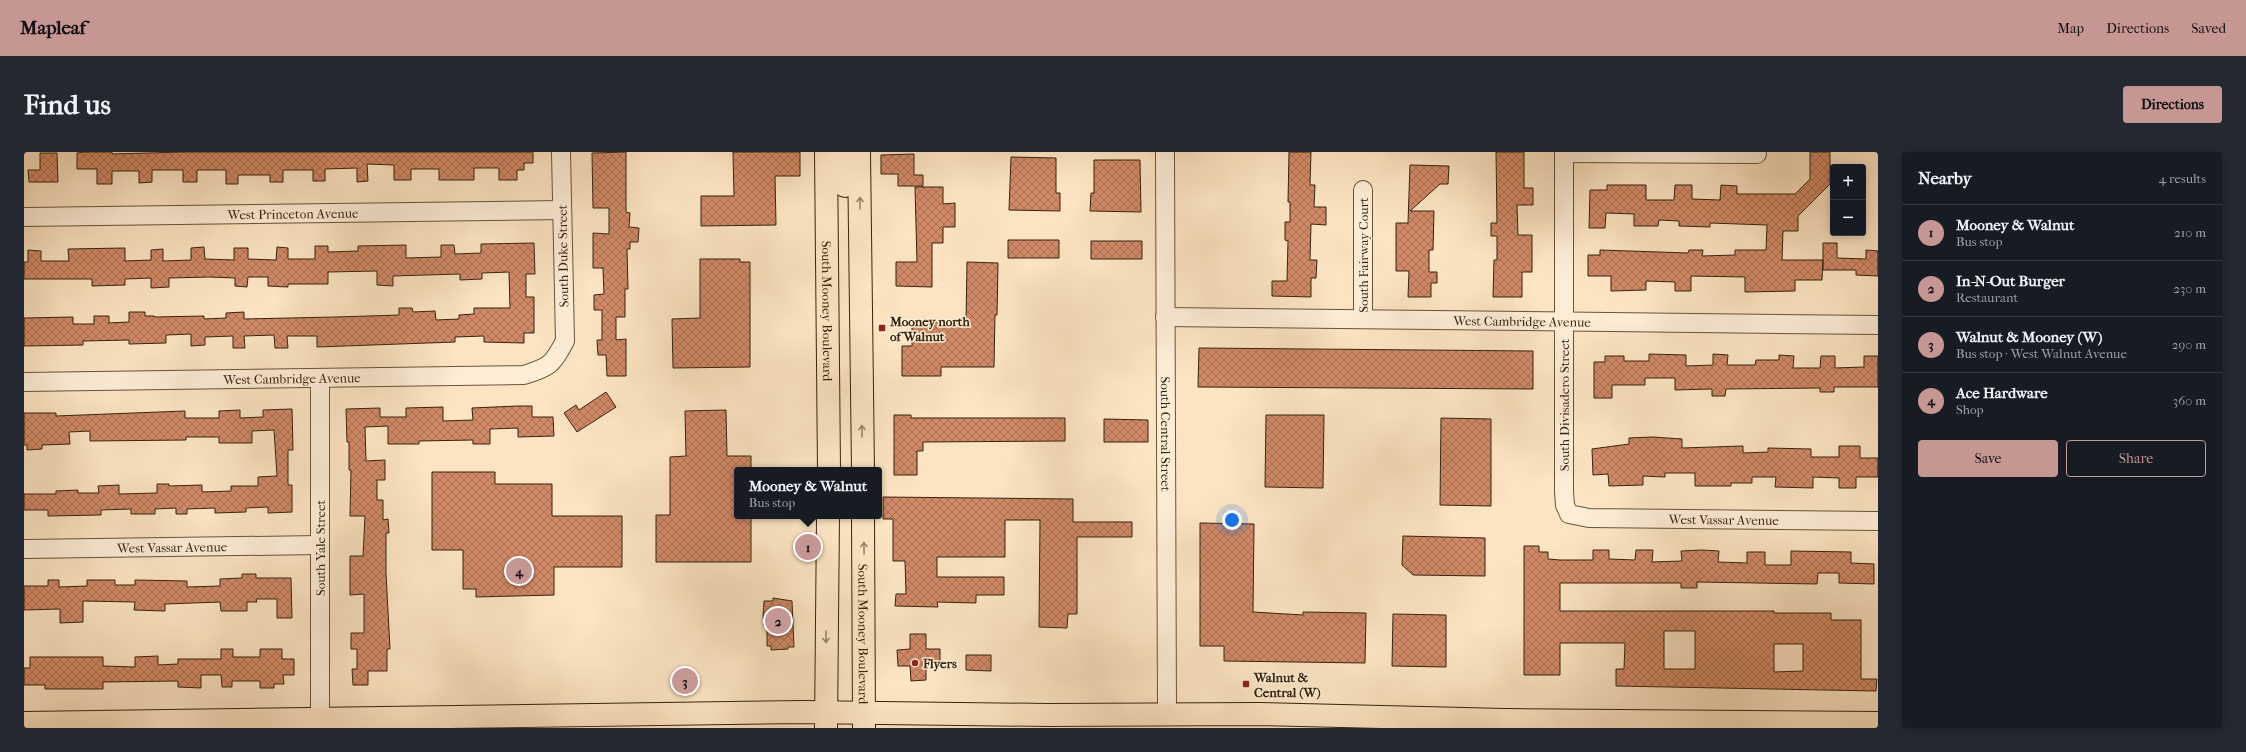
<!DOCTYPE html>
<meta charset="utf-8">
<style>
:root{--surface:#171b24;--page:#242831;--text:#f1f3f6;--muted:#9ea1a6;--line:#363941;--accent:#c59692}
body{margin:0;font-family:"IM FELL French Canon",serif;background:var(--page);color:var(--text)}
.controls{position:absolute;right:12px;top:12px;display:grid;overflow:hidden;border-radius:4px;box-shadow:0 2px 10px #0003}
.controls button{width:36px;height:36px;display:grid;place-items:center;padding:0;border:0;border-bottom:1px solid var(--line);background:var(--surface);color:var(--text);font:20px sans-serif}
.you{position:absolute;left:1208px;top:368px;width:14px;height:14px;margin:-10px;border:3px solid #fff;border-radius:50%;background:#1a73e8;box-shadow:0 0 0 6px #1a73e833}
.badge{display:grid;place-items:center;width:26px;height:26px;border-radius:50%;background:var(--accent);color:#111;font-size:13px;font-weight:700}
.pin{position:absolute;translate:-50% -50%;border:2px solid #fff;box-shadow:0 1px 4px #0006}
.popup{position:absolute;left:710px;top:315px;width:148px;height:52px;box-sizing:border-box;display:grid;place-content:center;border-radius:4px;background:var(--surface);filter:drop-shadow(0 1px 3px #0005);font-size:13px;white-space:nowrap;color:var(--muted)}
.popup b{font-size:15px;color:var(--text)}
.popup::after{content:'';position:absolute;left:50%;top:100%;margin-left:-8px;border:8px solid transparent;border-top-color:var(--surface)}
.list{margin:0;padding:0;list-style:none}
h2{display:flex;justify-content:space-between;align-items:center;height:52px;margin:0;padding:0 16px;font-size:17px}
h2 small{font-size:13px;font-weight:400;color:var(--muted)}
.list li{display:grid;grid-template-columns:26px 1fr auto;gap:12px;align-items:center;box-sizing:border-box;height:56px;padding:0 16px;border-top:1px solid var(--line)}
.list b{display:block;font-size:15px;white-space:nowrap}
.list p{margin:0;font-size:13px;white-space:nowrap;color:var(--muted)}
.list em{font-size:13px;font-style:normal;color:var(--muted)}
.actions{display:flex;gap:8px;padding:12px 16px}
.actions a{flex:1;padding:9px 0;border:1px solid var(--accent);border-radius:4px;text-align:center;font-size:14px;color:var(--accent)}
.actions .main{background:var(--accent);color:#111}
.map{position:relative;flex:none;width:1854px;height:576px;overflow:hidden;border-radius:4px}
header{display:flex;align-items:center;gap:24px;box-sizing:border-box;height:56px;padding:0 20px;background:var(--accent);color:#111}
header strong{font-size:19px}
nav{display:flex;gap:22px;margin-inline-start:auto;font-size:14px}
.intro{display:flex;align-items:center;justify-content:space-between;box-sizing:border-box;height:96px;padding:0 24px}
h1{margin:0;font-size:28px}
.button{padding:10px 18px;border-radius:4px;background:var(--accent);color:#111;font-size:14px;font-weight:700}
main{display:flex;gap:24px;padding:0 24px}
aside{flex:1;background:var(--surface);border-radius:4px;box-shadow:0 2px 10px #0003}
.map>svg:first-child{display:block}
</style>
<header>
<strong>Mapleaf</strong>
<nav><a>Map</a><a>Directions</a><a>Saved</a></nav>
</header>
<div class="intro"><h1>Find us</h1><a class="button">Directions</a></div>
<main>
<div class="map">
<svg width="1854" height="576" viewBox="0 0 1854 576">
<defs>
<pattern id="building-cross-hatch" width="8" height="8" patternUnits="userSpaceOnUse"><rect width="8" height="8" fill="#d18967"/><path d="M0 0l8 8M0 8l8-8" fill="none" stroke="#aa7053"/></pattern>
</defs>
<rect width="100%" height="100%" fill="#fce4c2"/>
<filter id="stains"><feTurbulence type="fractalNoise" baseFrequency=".005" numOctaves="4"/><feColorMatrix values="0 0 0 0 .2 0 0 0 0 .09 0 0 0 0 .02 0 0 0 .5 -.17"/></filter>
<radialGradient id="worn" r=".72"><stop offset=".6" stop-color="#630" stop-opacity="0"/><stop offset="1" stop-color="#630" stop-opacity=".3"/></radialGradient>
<!-- building -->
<path fill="url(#building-cross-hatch)" stroke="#35230d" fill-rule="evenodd" d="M61 0H88V2L160 0H509V11H500V18H493V28H475V16H450V28H415V17H387V28H370V13L343 12 344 29 333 30V16L301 17V29H289V18H259V30H246V23H214V32H202V18H173V30H159V18H128V30L115 31V19H88V32H73V17H53V1Z
M602 0V60L606 61 605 75 615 76 614 90H606V97H603L604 137H601V165H592V188L602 187V224H583L582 203H574L573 188H578V158H570V143L580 142 579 116H569V81L585 82V56H569L568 1Z
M709 0H776V24H751L752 73 677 74V44H710Z
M1265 0H1287L1286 33H1291L1290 55H1302V73L1287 72 1286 108H1293L1292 126H1287V145L1248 144V129H1263L1264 89 1261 88V70H1266V50H1264Z
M1472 0H1500V36H1509V53H1493L1494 83H1508V120H1498V145H1469L1470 108H1473V84H1467V71H1473Z
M1786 0H1806V32L1774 64V79H1759L1758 108H1799L1798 128H1771V139L1721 140V125L1667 124V139H1651V130L1622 129V138L1587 139V124H1564V103H1576V98L1664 101 1665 98H1679L1678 104 1711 103V98H1742L1743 73 1686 71V75L1655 74V69L1635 68 1634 74H1610V62L1582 61 1581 76H1565L1566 38H1583V33H1622V48H1650L1651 33H1668V47L1696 48 1697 33 1713 34V42H1771L1786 27Z
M16 1H33L34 30H5L4 18H16Z
M890 2V23H899V34H874V22H857V3Z
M987 5 1032 6V41H1036V59L985 58Z
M1070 8H1116L1117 60 1066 59 1067 41H1070Z
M1386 13 1425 14 1424 32H1416L1386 59H1410L1409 98H1405V120H1413V131H1407V145H1384L1385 119H1372V71H1384Z
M891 35H919V52L931 51V75H919V91H908V135L872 134V110H893Z
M984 88H1035V106H984Z
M1067 89H1118V107H1067Z
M510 91 511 122H502V145H510V181H500V191L460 190V184L431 185V190L293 195V184H263L264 196H251L250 183 220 184 221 196H209V184L181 185V193L167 194V182L142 183V191L105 192V188L59 189V193L0 194V166L49 165V172H70V164H85V171L105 170V160H121V164H130V165L180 164V167L202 166V161L220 160V167L312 165 375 163V156H388L389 160 411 159 412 168 435 167V163L450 162V156H486L485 120 458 121V127L436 128V122L369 124V134L353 133V119L304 120V132H264V135L244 134V125H224L223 135 211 134V126L186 125 145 126V135L127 136V126L101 127V133L68 134V127H0V110H4V98L17 99V109H45L44 97 101 96V109L127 108V98L139 97V109L167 108V96L180 95 181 107 210 108V96H224V107L252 108 253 95 264 96V107H291V94H304V100L334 99V94L382 93V106L417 105V93H430L431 102 457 101V92Z
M1799 91H1813V106L1842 107V98L1854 99V124L1832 123V118H1799Z
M676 107H716V110H726V215L649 216 648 167 676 166Z
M943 110 974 111 973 163H971L970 215H917V224H878V194H888V170H942Z
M1175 196 1509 199V237L1174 235Z
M1625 202 1662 203V214L1689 213V202L1704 203 1703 213H1731L1732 208H1755V203L1770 204 1769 216H1796L1797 204H1811V216L1840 215V204H1854V235H1810V240H1796V236L1702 237 1701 244H1688V237L1651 238V226H1621V233H1588V246H1570V210H1581V204H1600V209H1625Z
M582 240 592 255 553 280 540 261 552 253 555 258Z
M494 254H508V265H529L530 284 494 285V276L466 277V292H449V288L395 289V292H364V274L341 275 342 309 361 308V328H353V348H359V368L364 367 365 381H362V421L366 497H363V519H344V533H329L328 517H333V497H327V481H340V442L326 443V404H339L341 364H326L327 318H325V290H323L322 257 356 256V265H382V256L419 255V269L449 268 448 256Z
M268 257 269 298H264V333H268V360L244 361V355L222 356V360L191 361V356L163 357V362H152V356L131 357V362H107V357L77 358V363L24 364V358H0V342H32V339L54 338V341H75L74 334 95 333V342L133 341V332H145V334L178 333V340L207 339V334H234V325L253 324 250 278 228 279V291H195V285H162V288L66 289V279L45 280 46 292 18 293V297L3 298V293H0V261H32V264L161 259V266H195V259L216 258V266L239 265V258Z
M702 258 703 304H727V318H713V364H727V410H632V363H646V305L662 304 661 259Z
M870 263H887V266H1041V289L899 290V299H893V323H870Z
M1242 263H1300L1299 336 1241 335Z
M1417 266 1467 267V354L1416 353Z
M1080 267 1124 268V290H1080Z
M1629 285 1658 287V296L1719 294V301L1744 300V296L1787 297V305H1815V294H1836V306H1854V325H1832V336H1815V326L1789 325V336L1751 335 1752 325H1728V331H1707V334H1671V321H1641V325L1619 324V333L1585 334 1584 322 1569 323 1568 297 1605 292V286Z
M408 320H471V332H528V364H598V415H530V443L452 445V437H439V398H408Z
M859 345 1049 347V370H1108V385H1053V462H1044L1043 476 1015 475 1016 368H981V405H913V425H980V443H952V451L913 450 914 455 871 454 872 442H882L881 409H869V367H859Z
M1176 371 1230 372 1229 460 1279 463V460L1342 461 1341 511 1200 509V494H1176Z
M1379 384 1461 386V424L1389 423 1378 413Z
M1500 394H1515V400H1524V407L1536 408H1569V398H1585V407L1611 408 1612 398H1629L1628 410 1658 409 1657 399 1678 398 1695 399 1694 410 1723 411V400H1741V413H1767V399L1827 400V411L1850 412V432L1815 431V421H1794L1793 432 1673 430V436H1657V431H1536V459H1750V461H1807V468H1837V527H1853L1852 539 1592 534V517H1600L1601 491H1536V523H1500ZM1640 479H1671V517H1640ZM1750 492H1779V519L1750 520Z
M218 422H232V426H267L268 466H253V447H232L233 450H223V459H197L196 450 141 452V459L110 458 111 450 59 449V470L36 471V457L0 458V434H24V428H35V435L63 434V428H91V433H111V428L163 429V435L196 434V427L218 426Z
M749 446 768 449 770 495H764V497L747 498V494H743V475L740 474 739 464 740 449H749Z
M1369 462 1422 463V515L1368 514Z
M886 482H902V497H916V514H902V528L887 529 886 514H874L873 498 886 497Z
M197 497H209V505H236V497H258V507H270V523H259L260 532H250V536H236V529H208V535H198L197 523H177V536L154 535V529L79 530V537H21V533H0V516H6V505H79V514L111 515V505L134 504V513L154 512V507H197Z
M942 503H967V519L942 518Z"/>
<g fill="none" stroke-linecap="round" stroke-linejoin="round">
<defs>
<g id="minor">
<path id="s1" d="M1141 0 1143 563"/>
<path id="s2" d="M1540 0V340L1541 353 1545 362 1565 366 1854 369"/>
<path d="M1540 1 1733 2"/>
<path d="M1339 38V167"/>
<path id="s3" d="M0 65 538 58"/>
<path id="s4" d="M1141 165 1854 173"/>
<path id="s5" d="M0 230 500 223C526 215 528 213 541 189L537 0"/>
<path id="s6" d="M0 397 296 393"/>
<path d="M296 567V226"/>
</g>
<g id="major">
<path id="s7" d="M802 0 805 318"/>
<path d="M819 0 821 34"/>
<path d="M835 0 839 318"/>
<path id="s8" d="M839 364 840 575"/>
<path d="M0 571 778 560 1024 563 1235 562 1481 568 1854 571"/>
<path d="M802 575 804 364"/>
</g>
</defs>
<!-- minor casing -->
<use href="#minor" stroke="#67533a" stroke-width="20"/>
<!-- major casing -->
<use href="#major" stroke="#35230d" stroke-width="24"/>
<!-- minor -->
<use href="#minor" stroke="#fdedd7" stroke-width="18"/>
<!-- major -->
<use href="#major" stroke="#fce4c2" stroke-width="22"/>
</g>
<!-- one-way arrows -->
<defs><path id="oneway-shaft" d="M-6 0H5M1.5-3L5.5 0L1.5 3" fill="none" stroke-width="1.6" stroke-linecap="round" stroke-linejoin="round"/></defs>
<g stroke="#988468">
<use href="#oneway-shaft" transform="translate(836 51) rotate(-91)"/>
<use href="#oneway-shaft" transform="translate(838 279) rotate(-91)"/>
<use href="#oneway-shaft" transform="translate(840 396) rotate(-91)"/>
<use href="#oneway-shaft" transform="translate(802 485) rotate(90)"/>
</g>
<!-- markers -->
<g fill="#8f2418" stroke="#fdedd7" stroke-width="1.5">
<rect x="854" y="172" width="8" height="8" rx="2"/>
<circle cx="891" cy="511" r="4"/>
<rect x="1218" y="528" width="8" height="8" rx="2"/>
</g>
<g text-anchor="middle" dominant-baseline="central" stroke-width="3" stroke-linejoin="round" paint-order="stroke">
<!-- street labels -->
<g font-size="13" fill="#35230d" stroke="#fdedd7">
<text stroke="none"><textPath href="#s3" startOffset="269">West Princeton Avenue</textPath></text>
<text transform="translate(1339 103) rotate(-90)">South Fairway Court</text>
<text transform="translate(539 104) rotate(-91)">South Duke Street</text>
<text stroke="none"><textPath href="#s7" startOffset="159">South Mooney Boulevard</textPath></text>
<text stroke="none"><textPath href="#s4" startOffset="357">West Cambridge Avenue</textPath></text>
<text stroke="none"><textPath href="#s5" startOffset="268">West Cambridge Avenue</textPath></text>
<text transform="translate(1540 253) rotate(-90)">South Divisadero Street</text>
<text stroke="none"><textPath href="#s1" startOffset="282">South Central Street</textPath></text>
<text stroke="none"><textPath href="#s2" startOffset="518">West Vassar Avenue</textPath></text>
<text stroke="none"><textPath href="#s6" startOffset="148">West Vassar Avenue</textPath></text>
<text transform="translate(296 396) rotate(-90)">South Yale Street</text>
<text stroke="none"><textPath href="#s8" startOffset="118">South Mooney Boulevard</textPath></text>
</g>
<!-- poi labels -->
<g font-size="13" font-weight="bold" fill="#35230d" stroke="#fdedd7" text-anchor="start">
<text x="866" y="169">Mooney north<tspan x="866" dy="15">of Walnut</tspan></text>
<text x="899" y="511">Flyers</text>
<text x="1230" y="525">Walnut &amp;<tspan x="1230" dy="15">Central (W)</tspan></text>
</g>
</g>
<rect width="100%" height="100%" filter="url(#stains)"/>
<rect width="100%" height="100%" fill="url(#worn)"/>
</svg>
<div class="controls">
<button>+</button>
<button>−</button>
</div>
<div class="you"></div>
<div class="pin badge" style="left:784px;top:395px">1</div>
<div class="popup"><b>Mooney &amp; Walnut</b>Bus stop</div>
<div class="pin badge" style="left:754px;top:469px">2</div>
<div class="pin badge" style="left:661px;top:529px">3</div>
<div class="pin badge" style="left:495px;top:419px">4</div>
</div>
<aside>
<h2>Nearby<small>4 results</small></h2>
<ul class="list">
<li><span class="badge">1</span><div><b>Mooney &amp; Walnut</b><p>Bus stop</p></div><em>210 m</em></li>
<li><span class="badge">2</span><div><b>In-N-Out Burger</b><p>Restaurant</p></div><em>230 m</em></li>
<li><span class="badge">3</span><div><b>Walnut &amp; Mooney (W)</b><p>Bus stop · West Walnut Avenue</p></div><em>290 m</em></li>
<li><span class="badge">4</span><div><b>Ace Hardware</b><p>Shop</p></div><em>360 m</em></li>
</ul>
<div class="actions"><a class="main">Save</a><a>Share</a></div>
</aside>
</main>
